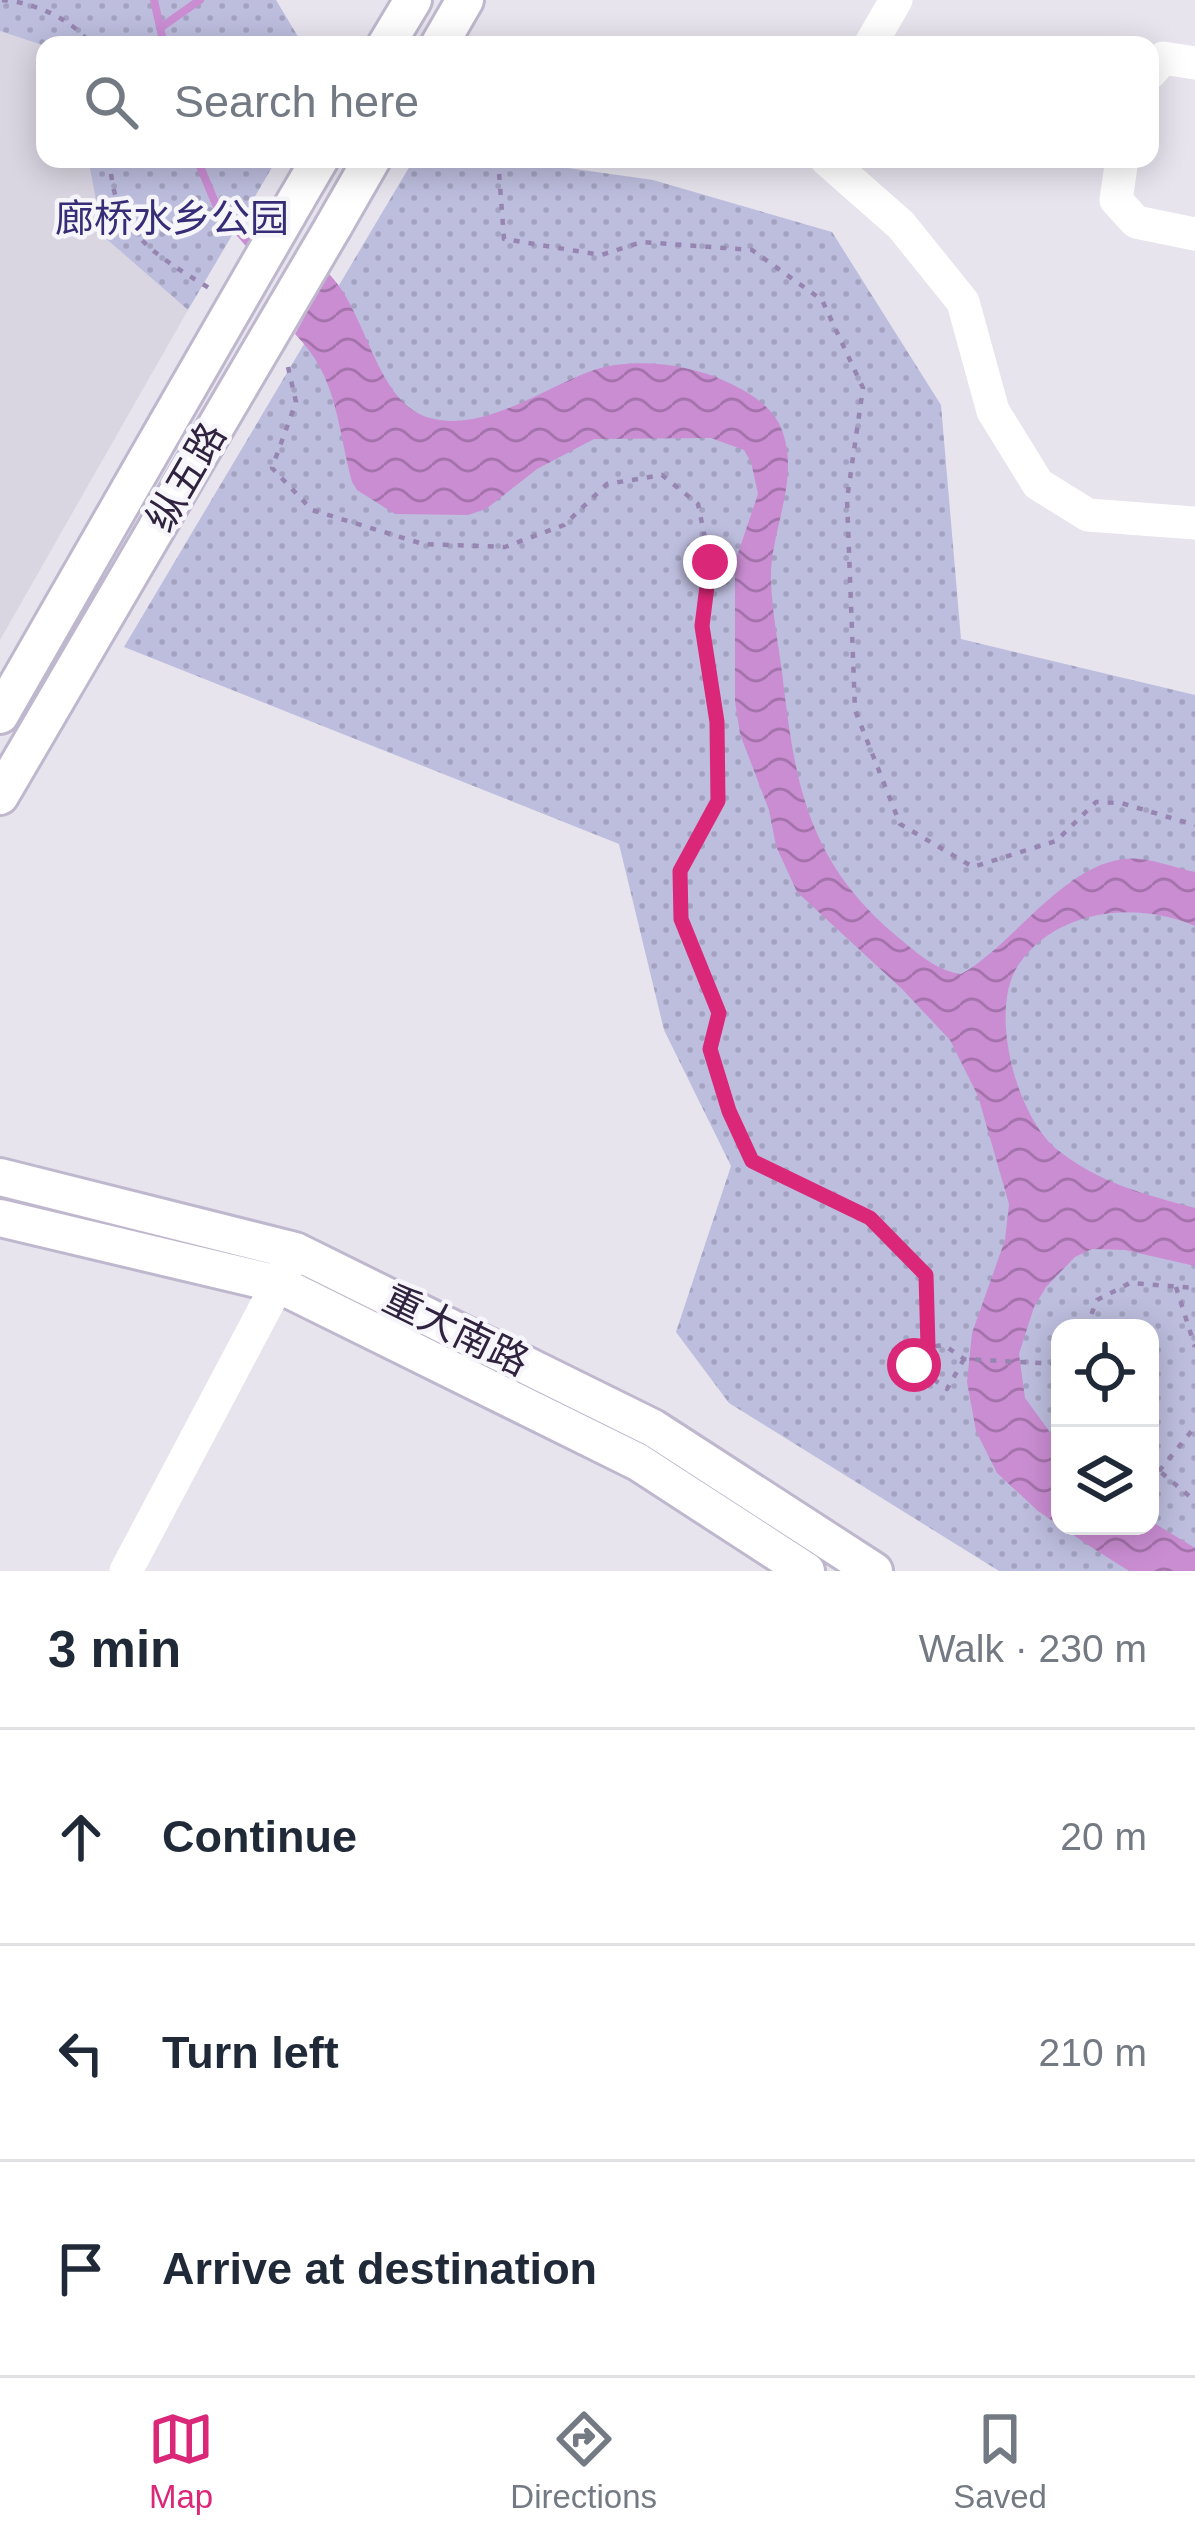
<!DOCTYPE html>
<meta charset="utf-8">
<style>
:root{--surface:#fff;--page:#f2f2f3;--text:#1f2937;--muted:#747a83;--line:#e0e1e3;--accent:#db2777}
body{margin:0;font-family:Arial,"Noto Sans SC",sans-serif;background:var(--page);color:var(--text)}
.controls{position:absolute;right:36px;bottom:36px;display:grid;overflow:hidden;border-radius:24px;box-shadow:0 6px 30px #0003}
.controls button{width:108px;height:108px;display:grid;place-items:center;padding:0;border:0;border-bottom:3px solid var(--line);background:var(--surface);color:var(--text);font:60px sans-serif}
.stop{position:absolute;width:36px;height:36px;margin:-27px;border:9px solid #db2777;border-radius:50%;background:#fff}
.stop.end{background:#db2777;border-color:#fff;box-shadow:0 3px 12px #0008}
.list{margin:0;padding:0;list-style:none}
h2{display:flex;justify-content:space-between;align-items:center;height:156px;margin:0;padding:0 48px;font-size:51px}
h2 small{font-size:39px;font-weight:400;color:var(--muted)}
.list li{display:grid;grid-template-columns:78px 1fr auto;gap:36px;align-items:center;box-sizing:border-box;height:216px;padding:0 48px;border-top:3px solid var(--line)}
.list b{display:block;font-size:45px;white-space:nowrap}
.list em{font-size:39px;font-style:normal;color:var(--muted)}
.icon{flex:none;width:66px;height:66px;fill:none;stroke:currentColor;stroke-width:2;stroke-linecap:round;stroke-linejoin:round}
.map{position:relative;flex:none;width:1195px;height:1571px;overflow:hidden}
.search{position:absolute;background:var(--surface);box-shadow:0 6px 30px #0003;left:36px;right:36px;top:36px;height:132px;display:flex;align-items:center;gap:30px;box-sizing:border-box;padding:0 42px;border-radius:24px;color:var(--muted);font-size:45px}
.sheet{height:804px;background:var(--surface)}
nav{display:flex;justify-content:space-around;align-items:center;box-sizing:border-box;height:168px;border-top:3px solid var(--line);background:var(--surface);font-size:33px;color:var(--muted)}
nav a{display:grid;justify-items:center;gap:6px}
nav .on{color:var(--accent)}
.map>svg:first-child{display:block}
</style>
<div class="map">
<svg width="1195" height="1571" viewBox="0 0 1195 1571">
<defs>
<pattern id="grass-dots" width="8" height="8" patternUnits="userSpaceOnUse" patternTransform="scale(3)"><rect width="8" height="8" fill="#bdbdde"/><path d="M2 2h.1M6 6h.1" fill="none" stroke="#a3a2c0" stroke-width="1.8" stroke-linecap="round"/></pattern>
<pattern id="water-waves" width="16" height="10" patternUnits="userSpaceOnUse" patternTransform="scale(3)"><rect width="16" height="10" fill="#ca8dd2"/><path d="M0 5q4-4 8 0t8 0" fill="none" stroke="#a473ac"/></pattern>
</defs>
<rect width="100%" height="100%" fill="#e7e4ee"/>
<!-- built -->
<path fill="#d9d5e1" d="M0 31 45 46V159H88L103 236 188 310 0 640Z"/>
<!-- grass -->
<path fill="url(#grass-dots)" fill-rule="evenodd" d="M0 0H276L303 45 45 46 0 31Z
M88 159H277L188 310 103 236Z
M414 159H505L653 180 832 232 941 405 961 639 1195 695V1571H999L729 1403 676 1332 731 1166 664 1030 619 844 124 647ZM1060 1328H1150V1526H1060Z"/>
<!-- water -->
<path fill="url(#water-waves)" d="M328 273C368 312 375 403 430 418 485 433 544 387 594 370 634 357 689 364 727 382 749 392 772 406 781 428 802 478 769 532 771 581 772 611 778 642 782 672 795 784 807 862 899 938 917 953 937 971 961 974 1016 944 1071 852 1140 859 1158 861 1177 868 1195 872V926C1137 901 1058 908 1019 964 987 1010 1017 1119 1059 1151 1099 1183 1147 1195 1195 1208V1266L1125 1250 1092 1249 1075 1257 1046 1287 1034 1307 1019 1354 1025 1398 1060 1446V1526H1150V1522L1154 1523 1195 1548V1571H1129L1088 1545 1038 1511 997 1473 976 1431 967 1382 972 1333 1005 1240 1009 1204 978 1096 950 1040 902 989 797 892 776 846 769 810 740 734 735 701V562L758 494 751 462 744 450 711 438 594 439 537 469 486 509 468 515 395 514 357 490 352 482C337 426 338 377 295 334Z"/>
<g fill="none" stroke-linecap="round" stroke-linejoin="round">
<!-- stream -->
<path stroke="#ca8dd2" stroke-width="8" d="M154 0 164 45
M160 28 200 0
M197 159 217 207 253 248"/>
<defs>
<path id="secondary" d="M386 45 413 0
M439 45 465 0
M296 200 320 159
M333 227 372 159
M0 715 167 424
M0 796 205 445
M0 1177 295 1251 653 1428 874 1571
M0 1218 278 1284 638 1462 806 1571"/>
</defs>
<!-- secondary casing -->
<use href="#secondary" stroke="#bfb7cd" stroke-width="42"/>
<!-- path -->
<path stroke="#9785b1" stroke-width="4.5" stroke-dasharray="6 9" stroke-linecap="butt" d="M2 0C33 2 73 19 91 45
M110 159C112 231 154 254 209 288
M498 159 504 239 601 255 642 242 752 250 822 300 863 388 847 499 855 710 900 824 973 867 1056 841 1096 802 1121 803 1195 825
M288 367 296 402 272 468 312 510 423 544 505 547 564 525 607 484 662 475 698 504 710 562 702 626 717 722 718 801 680 871 681 919 719 1014 711 1049 729 1111 752 1161 870 1218 926 1275 928 1347
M1176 1287 1195 1347
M1086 1328 1097 1300 1130 1283 1195 1288
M964 1359 947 1389 914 1365 928 1347 944 1345 964 1359 1060 1364
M1150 1463 1195 1501
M1159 1471 1195 1427"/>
<!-- street -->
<path stroke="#fff" stroke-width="33" d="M870 45 896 0
M1150 73 1163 58 1195 63
M826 159 901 225 963 302 993 411 1038 484 1088 515 1195 523
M1122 159 1116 200 1136 222 1195 234
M126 1571 289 1263"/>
<!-- secondary -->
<use href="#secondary" stroke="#fff" stroke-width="36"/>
<defs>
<path id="secondary-bridge" d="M167 424 296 200
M205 445 333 227"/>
</defs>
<!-- secondary-bridge casing -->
<use href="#secondary-bridge" stroke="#bfb7cd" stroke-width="42" stroke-linecap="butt"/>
<!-- secondary-bridge -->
<use href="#secondary-bridge" stroke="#fff" stroke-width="36"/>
</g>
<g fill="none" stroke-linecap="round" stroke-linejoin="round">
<!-- route -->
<path stroke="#db2777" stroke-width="15" d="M710 562 702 626 717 722 718 801 680 871 681 919 719 1013 710 1049 729 1111 752 1161 870 1218 926 1275 928 1347 914 1365"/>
</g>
<g text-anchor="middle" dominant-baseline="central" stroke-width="9" stroke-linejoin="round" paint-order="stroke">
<!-- park labels -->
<g font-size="39" fill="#362d76" stroke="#f6f5fa">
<text x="172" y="218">廊桥水乡公园</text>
</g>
<!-- street labels -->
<g font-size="39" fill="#30233f" stroke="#f6f5fa">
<text transform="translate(186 477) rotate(-60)">纵五路</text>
<text transform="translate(456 1330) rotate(26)">重大南路</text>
</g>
</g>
</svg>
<div class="controls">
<button><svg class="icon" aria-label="locate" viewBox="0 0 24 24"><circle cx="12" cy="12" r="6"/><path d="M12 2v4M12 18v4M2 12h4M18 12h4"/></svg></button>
<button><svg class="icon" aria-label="layers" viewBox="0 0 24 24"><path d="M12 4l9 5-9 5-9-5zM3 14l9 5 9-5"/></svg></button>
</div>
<div class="stop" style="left:914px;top:1365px"></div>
<div class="stop end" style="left:710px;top:562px"></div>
<div class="search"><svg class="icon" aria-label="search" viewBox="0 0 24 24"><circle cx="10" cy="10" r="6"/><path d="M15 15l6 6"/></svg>Search here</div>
</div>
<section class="sheet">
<h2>3 min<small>Walk · 230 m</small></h2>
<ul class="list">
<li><svg class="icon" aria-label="ahead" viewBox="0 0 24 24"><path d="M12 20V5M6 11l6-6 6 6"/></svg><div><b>Continue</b></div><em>20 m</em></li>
<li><svg class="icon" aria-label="left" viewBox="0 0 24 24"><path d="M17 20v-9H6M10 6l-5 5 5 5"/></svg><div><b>Turn left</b></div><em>210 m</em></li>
<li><svg class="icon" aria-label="arrive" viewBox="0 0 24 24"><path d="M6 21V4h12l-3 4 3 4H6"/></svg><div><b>Arrive at destination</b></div></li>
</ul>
</section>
<nav>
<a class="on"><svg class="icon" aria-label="map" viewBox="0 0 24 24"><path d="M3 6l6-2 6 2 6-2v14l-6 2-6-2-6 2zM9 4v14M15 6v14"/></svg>Map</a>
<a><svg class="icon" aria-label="directions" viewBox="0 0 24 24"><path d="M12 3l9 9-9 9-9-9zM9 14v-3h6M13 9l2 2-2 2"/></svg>Directions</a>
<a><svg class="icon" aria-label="saved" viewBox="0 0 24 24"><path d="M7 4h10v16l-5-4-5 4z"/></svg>Saved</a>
</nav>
